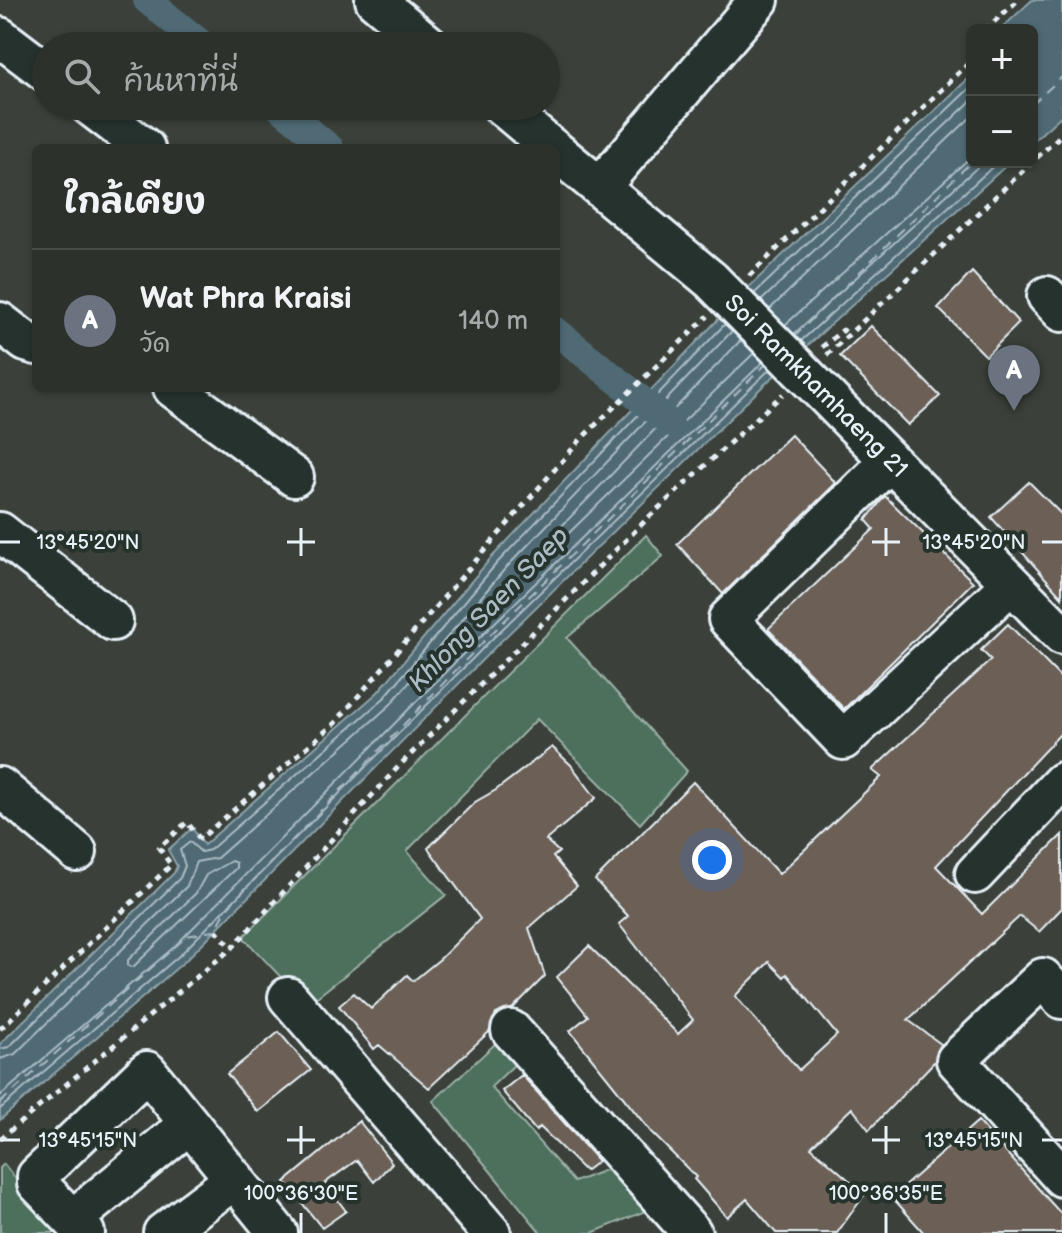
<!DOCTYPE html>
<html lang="th">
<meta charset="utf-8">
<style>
:root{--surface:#2c312c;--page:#343934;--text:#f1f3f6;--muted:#a6a9a9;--line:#484c48;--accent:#ff9aa2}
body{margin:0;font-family:"Balsamiq Sans","Playpen Sans Thai",sans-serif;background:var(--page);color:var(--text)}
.controls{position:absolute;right:24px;top:24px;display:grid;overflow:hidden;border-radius:12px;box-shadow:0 2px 6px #0004}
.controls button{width:72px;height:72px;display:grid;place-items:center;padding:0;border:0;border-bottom:2px solid var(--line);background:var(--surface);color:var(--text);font:40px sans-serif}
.you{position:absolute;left:712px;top:860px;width:28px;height:28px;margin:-20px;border:6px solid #fff;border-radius:50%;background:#1a73e8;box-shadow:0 0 0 12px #1a73e833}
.badge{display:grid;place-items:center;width:52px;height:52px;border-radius:50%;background:var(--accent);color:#fff;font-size:26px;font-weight:700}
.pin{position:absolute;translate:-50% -66px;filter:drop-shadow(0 2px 4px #0008)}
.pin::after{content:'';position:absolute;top:42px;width:28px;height:24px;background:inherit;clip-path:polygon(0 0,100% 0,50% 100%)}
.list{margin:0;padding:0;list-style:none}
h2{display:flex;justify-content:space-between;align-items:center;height:104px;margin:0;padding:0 32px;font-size:34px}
h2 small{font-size:26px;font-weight:400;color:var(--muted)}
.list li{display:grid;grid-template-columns:52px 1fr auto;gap:24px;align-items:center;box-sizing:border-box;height:144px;padding:0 32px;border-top:2px solid var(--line)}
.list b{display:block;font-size:30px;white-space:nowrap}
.list p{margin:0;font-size:26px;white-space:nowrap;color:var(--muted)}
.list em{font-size:26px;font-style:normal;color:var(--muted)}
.icon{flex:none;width:44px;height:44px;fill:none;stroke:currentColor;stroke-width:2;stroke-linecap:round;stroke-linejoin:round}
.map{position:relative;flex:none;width:1062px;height:1233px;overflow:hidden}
.search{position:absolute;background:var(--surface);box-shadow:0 2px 6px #0004;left:32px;top:32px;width:528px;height:88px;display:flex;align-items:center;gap:20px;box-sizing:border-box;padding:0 28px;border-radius:44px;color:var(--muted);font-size:30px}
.panel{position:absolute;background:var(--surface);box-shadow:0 2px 6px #0004;left:32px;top:144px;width:528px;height:248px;border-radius:12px}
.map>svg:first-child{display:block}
</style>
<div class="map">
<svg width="1062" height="1233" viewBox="0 0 1062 1233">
<rect width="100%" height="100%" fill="#3b413a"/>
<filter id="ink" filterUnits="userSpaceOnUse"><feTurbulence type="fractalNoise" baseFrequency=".0125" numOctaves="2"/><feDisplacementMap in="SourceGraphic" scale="16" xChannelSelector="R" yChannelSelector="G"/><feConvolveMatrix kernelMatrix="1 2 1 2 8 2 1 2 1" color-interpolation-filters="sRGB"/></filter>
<g filter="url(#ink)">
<!-- green -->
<path fill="#4e705b" stroke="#9bb0aa" stroke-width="2" d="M646 535 663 556 567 638 687 771 640 824 537 719 407 851 446 895 307 1005 243 937Z
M496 1043 517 1062 491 1087 574 1182 608 1169 648 1210 592 1233H541L433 1101Z
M4 1164 59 1233H0V1168Z"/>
<!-- water -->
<path fill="#4f6b75" stroke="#8ca1a9" stroke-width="2" d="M1032 0H1062V115L1032 142V30H1000Z
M972 75V162H1010L763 386 496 646 185 961 0 1120V1044L174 873 177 866 168 850 192 828 204 845 378 692 491 558 749 287Z"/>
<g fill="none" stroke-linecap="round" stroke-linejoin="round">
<!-- shore -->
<path stroke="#abbbc4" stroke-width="2" d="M754 294 972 86
M761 301 972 100
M770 309 972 116
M785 325 972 156
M794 334 983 162
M741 340 530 559V565H536L754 353
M801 341 998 162
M231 861 236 863V868L133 967 128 966V960L196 893 206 875Z
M0 1049 9 1047 180 878 185 866 180 850 190 842 201 852 210 850 384 698 497 563 725 324
M0 1059 15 1054 187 886 196 862 217 858 390 705 504 570 732 331
M0 1096 173 948 484 633 763 362
M0 1109 180 955 491 640 770 369"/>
<!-- canal -->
<path stroke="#4f6b75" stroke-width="28" d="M147 0 204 46
M278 106 330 148
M556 331 670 423"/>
<!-- ferry -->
<path stroke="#abbbc4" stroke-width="2" stroke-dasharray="10 8" stroke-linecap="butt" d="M1032 104 1062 77
M794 337 972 161
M0 1103 187 936 216 930 227 908 488 637 766 364"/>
</g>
<!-- building -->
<path fill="#6c6157" stroke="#e8f1f8" stroke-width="2" fill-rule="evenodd" d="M972 272 1019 323 986 356 938 308Z
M871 326 940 396 908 425 840 356Z
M791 435 836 483 723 594 677 544Z
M1029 482 1062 515V597L991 517Z
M885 496 973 582 844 709 768 629 874 529 866 520Z
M1008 624 1062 679V732L936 866 982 914 1062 835V908L1039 932 1020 916 908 1020 941 1044 935 1061 869 1130 852 1108 811 1147 865 1194 837 1233H776L747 1199 727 1217 694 1179 696 1177 651 1132 570 1031 588 1016 557 977 589 946 678 1034 693 1020 619 924 628 916 595 880 693 782 779 874 881 777 872 770 991 660 981 650ZM769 962 784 977 787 974 837 1035 799 1070 735 996Z
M552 747 571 765 596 798 546 840 559 852 553 857 577 886 529 928 545 976 512 1009 496 1014 490 1031 429 1088 379 1045 374 1049 339 1006 354 993 371 1009 407 975 413 981 440 959 480 919 428 848 475 802 496 790Z
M279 1032 311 1070 258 1112 227 1074Z
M522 1075 598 1161 585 1171 540 1127 536 1131 502 1091Z
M359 1121 392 1163 374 1182 357 1160 325 1183 346 1211 322 1228 285 1182Z
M978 1121 1062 1215V1233H924L892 1197Z"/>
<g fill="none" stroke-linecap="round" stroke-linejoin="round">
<defs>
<path id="minor" d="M375 0 430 46
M0 37 46 72
M90 106 145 148
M502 106 552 148
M556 151 711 280
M600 187 759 0
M1047 296 1062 312
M0 322 26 342 36 345
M173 388 294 477
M819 389 1062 635
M890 461 728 619 843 740 1011 584
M0 532 113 621
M0 787 77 852
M975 874 1062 782
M288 997 491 1233
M1062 999 1043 978 956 1060 1062 1177
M511 1030 692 1233
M73 1219 189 1124
M85 1233 37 1183V1176L147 1071 278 1233
M163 1233 235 1179"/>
</defs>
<!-- minor casing -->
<use href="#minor" stroke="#e8f1f8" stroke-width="44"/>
<!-- path -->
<path stroke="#e8f1f8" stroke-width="5" stroke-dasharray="6 6" stroke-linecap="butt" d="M985 30 1018 0
M749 276 972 60
M822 347 843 330 849 335
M827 355 1062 134
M216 930 232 948
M0 1029 171 865 159 848 187 822 200 839 335 723 582 438 708 316
M0 1139 232 948 400 765 650 516 783 394"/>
<!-- minor -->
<use href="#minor" stroke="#26332d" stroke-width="38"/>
<defs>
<path id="minor-bridge" d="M711 280 819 389"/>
</defs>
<!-- minor-bridge casing -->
<use href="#minor-bridge" stroke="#e8f1f8" stroke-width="44" stroke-linecap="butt"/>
<!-- minor-bridge -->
<use href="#minor-bridge" stroke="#26332d" stroke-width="38"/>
</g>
</g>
<!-- ticks -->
<path fill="none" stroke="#e8f1f8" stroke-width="3" d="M301 528V556M886 528V556M0 542H20M287 542H315M872 542H900M1042 542H1062M301 1126V1154M886 1126V1154M0 1140H20M287 1140H315M872 1140H900M1042 1140H1062M301 1213V1233M886 1213V1233"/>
<g text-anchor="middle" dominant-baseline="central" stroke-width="8" stroke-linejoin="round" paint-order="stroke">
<!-- street labels -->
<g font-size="24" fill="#e8f1f8" stroke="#26332d">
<text transform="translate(816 386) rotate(45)">Soi Ramkhamhaeng 21</text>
</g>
<!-- water labels -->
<g font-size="26" font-style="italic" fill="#abbbc4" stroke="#26332d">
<text transform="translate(489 610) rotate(-46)">Khlong Saen Saep</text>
</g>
</g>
<g font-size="20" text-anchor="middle" fill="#e8f1f8" stroke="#26332d" stroke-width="8" stroke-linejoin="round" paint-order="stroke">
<text x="88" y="549">13°45'20"N</text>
<text x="974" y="549">13°45'20"N</text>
<text x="88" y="1147">13°45'15"N</text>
<text x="974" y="1147">13°45'15"N</text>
<text x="301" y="1200">100°36'30"E</text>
<text x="886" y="1200">100°36'35"E</text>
</g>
</svg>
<div class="controls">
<button>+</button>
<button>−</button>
</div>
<div class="you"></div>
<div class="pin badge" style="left:1014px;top:411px;background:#6b7280">A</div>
<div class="search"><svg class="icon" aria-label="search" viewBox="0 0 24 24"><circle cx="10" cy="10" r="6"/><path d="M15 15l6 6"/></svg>ค้นหาที่นี่</div>
<section class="panel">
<h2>ใกล้เคียง<small></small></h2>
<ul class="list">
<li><span class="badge" style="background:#6b7280">A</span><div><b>Wat Phra Kraisi</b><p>วัด</p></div><em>140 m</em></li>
</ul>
</section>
</div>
